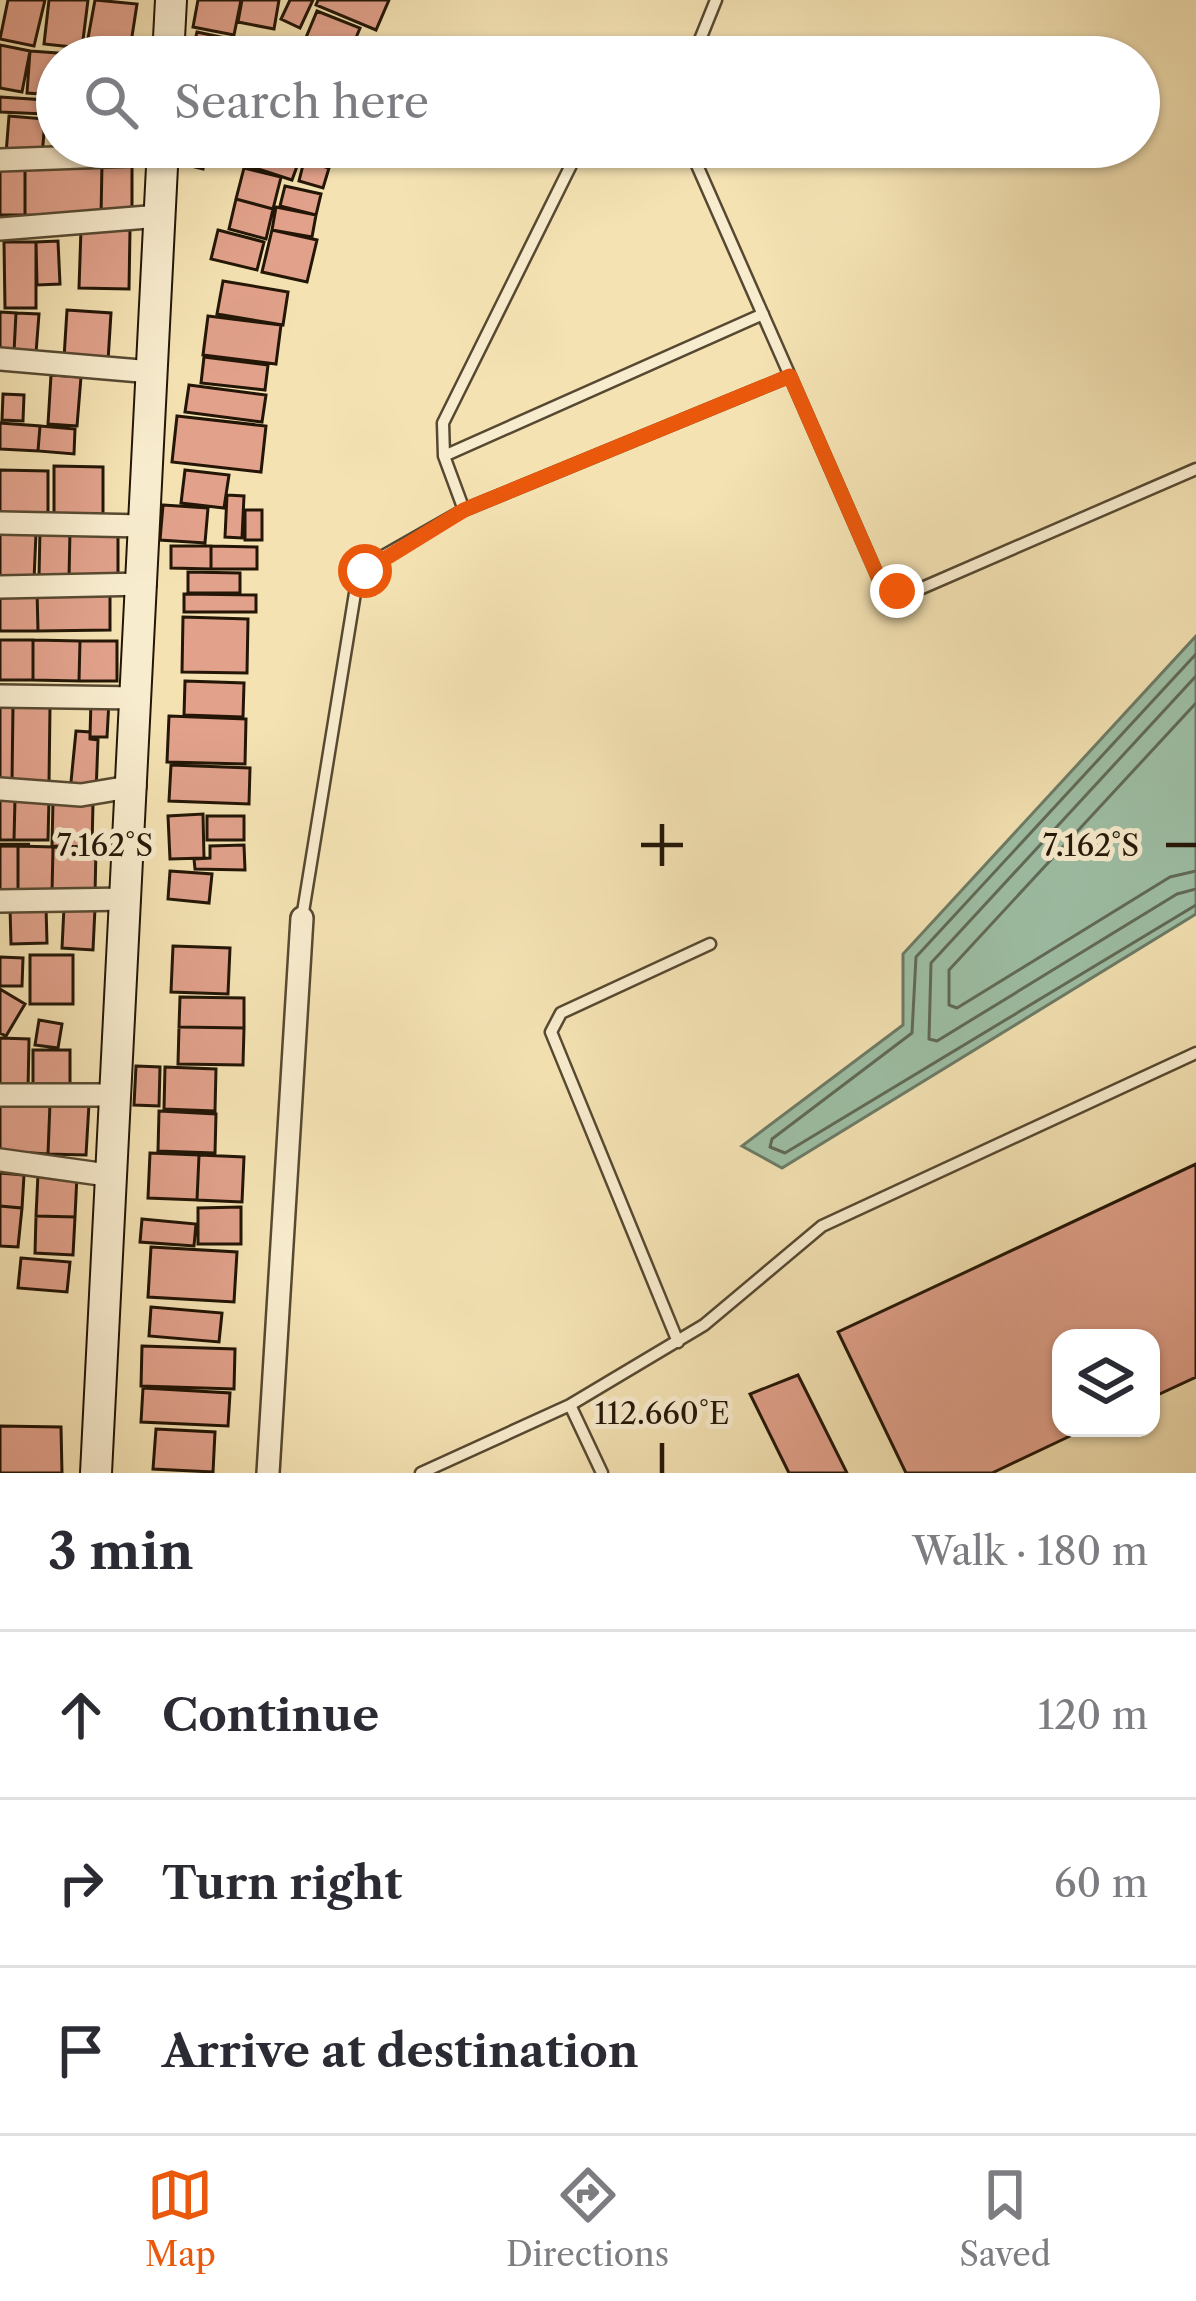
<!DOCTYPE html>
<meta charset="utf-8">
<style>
:root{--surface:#fff;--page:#f7f7f7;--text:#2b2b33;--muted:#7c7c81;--line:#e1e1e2;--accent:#ea580c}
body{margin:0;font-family:"Libre Caslon Text",serif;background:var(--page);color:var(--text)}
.controls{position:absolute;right:36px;bottom:36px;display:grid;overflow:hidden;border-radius:24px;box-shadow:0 3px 9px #0004}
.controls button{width:108px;height:108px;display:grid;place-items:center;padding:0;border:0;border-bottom:3px solid var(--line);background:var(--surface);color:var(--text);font:60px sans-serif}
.stop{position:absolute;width:36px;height:36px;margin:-27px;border:9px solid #ea580c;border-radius:50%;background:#fff}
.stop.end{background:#ea580c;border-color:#fff;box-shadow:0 3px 12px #0008}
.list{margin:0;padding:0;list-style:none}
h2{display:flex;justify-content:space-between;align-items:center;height:156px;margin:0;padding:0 48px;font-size:51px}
h2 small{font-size:39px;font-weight:400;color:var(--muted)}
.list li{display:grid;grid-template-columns:78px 1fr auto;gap:36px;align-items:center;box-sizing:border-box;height:168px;padding:0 48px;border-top:3px solid var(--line)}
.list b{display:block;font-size:45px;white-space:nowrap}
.list em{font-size:39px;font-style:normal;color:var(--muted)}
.icon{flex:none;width:66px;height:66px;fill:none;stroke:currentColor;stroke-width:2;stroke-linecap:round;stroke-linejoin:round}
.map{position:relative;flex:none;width:1196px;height:1473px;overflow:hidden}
.search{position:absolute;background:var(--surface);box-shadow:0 3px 9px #0004;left:36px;right:36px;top:36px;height:132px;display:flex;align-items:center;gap:30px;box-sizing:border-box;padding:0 42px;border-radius:66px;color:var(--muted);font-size:45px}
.sheet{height:660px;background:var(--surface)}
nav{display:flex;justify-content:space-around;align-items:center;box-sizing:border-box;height:168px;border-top:3px solid var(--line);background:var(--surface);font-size:33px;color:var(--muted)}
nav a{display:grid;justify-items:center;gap:6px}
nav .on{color:var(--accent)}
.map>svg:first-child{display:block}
</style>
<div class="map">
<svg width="1196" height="1473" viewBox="0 0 1196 1473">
<rect width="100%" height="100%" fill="#f4e2b3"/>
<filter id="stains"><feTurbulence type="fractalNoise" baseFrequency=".00167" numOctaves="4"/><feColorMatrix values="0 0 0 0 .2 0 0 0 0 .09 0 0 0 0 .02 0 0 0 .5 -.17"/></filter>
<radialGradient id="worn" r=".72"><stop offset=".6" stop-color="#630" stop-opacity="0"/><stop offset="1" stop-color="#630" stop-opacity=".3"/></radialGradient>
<!-- water -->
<path fill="#9dbfa6" stroke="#6c7b66" stroke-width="3" d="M1196 636V914L782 1168 742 1146 903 1025V954Z"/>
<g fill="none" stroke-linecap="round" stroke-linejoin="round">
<!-- shore -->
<path stroke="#606a56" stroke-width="3" d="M1196 654 916 957 912 1033 772 1139 770 1147 785 1153 1196 905
M1196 676 931 963 929 1039 937 1041 1177 894 1196 889
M1196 703 949 970V1005L957 1008 1170 877 1196 871"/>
</g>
<!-- building -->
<path fill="#e1a18b" stroke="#231606" stroke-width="3" d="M8 0H45L34 46 0 39Z
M49 0H88L82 48 44 44Z
M95 0 137 4 129 56 86 49Z
M198 0H241L234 35 193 27Z
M242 0H279L274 29 238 22Z
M290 0H313L300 28 281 19Z
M318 0H389L376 30 316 5Z
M317 11 360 28 348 57 300 52Z
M197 32 253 44 251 57H191Z
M0 45 30 51 22 92 0 88Z
M30 51 72 54 57 57V95L27 93Z
M0 97 46 100 45 114 0 112Z
M9 116 45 119 42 157 6 154Z
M182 147H208L203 169 178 163Z
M255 147 300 158 292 180 249 166Z
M304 161 329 168 323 188 299 181Z
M0 163 25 164V215H0Z
M25 164H102L101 216 25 215Z
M102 164H132V216H101Z
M244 168 281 177 273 209 236 199Z
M285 186 321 194 316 215 280 206Z
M236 199 273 209 266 239 229 229Z
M276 207 316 215 312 237 272 230Z
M81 229 130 230 129 289 79 288Z
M218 230 264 242 257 270 211 259Z
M272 230 317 240 307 282 262 272Z
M58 241 60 284 37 285 36 242Z
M4 242H36V308H5Z
M223 281 288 292 283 325 217 314Z
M67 310 111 313 108 361 64 358Z
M0 312 16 313 14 352H0Z
M16 313 39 314 36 353 14 352Z
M208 316 281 325 276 364 203 355Z
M204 357 268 365 265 390 201 383Z
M51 375 81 377 77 426 48 424Z
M189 385 266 395 262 422 185 412Z
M3 394 24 395 23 421 2 420Z
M177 416 266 426 261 472 172 462Z
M0 423 40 426 38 451 0 449Z
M40 426 75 429 74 454 38 451Z
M54 466 103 467V521H54Z
M0 470 48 471V515H0Z
M185 470 229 475 224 508 181 503Z
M227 495 244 496 242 538 225 537Z
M163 505 208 508 205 543 160 540Z
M245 510H262V540H245Z
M40 530H70L69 578 39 577Z
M70 530 118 531V579L69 578Z
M0 531 36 533 34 580 0 579Z
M171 546H211V569L171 568Z
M211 546 257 547V569H211Z
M188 572 240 573V593H188Z
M0 590H37L38 631H0Z
M37 590H110V630L38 631Z
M184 594 256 595V612H184Z
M183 617 248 619 247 673 182 672Z
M0 640H33V680H0Z
M33 640 80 641 79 681 33 680Z
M80 641H117V681H79Z
M185 681 244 683 243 717 184 715Z
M91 700 109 701 107 737H90Z
M0 706H13L12 782H0Z
M13 706 50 707 49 783 12 782Z
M169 716 246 719 245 764 167 762Z
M76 731 90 732V739L98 740 96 793 70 792Z
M171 765 250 768 249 804 169 801Z
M0 799H15L14 840H0Z
M15 799H49L48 840H14Z
M53 801 93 803 92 847 52 846Z
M203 814 204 858 170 859 168 816Z
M207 816H244V840H207Z
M244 845 245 870 195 869 194 859 210 858V846Z
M0 846H18V894L0 893Z
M18 846 53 847 52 894H18Z
M53 847 96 848 95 895 52 894Z
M170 871 212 874 209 903 168 899Z
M46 906 47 943 11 944 10 907Z
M64 907 95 908 93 950 62 948Z
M173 946 230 948 228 994 171 992Z
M30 955H73V1004H30Z
M0 957 23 958 22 986H0Z
M0 989 25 1004 6 1036 0 1033Z
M180 997 244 998V1028L179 1027Z
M39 1020 62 1024 58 1048 35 1045Z
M179 1027 244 1028 243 1065 178 1064Z
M0 1038 29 1039 28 1090 0 1089Z
M33 1050H70V1092L33 1091Z
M136 1066 160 1067 159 1106 134 1105Z
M165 1067 216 1069 215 1111 164 1109Z
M0 1100 50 1103 48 1154 0 1151Z
M50 1103 89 1104 86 1155 48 1154Z
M159 1111 216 1114 215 1153 158 1151Z
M150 1153 199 1155 197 1200 148 1198Z
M199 1155 244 1157 242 1202 197 1200Z
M1196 1164V1377L1151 1398V1338H1061V1428H1087L992 1473H906L838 1332Z
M0 1173 24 1175 22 1208 0 1206Z
M38 1174 77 1175 75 1217 36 1216Z
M0 1206 22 1208 18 1247 0 1246Z
M241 1207V1244H198V1208Z
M36 1216 75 1217 73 1255 35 1253Z
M142 1219 196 1224 194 1246 140 1242Z
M151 1247 237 1252 234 1302 148 1297Z
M21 1258 70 1262 67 1292 18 1288Z
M151 1307 222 1313 219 1342 149 1336Z
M142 1346 235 1349 234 1389 141 1386Z
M798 1375 847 1473H789L750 1394Z
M143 1388 230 1393 228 1426 141 1422Z
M0 1426 61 1427 62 1473H0Z
M156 1429 215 1432 213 1472 153 1469Z"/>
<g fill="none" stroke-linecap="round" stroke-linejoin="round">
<defs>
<path id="service" d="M693 57 716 0
M689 147 790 376
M444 456 763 314
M464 510 790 376 882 586 915 591 1196 469
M302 918 356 587 376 560 464 510 444 456 443 423 580 147
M678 1342 551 1032 561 1013 710 944
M570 1405 602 1473
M421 1473 570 1405 704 1325 822 1226 1196 1053"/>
<path id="minor" d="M0 160 163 154
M0 229 160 216
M0 359 152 372
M0 523 144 526
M0 587 145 584
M0 696 138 698
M0 789 81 795 135 786
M0 901 129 899
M0 1095H119
M0 1160 114 1176
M268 1473 302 918"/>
<path id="secondary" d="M168 57 171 0
M96 1473 163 147"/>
</defs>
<!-- service casing -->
<use href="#service" stroke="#574931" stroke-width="15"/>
<!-- minor casing -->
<use href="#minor" stroke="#574931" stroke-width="26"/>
<!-- secondary casing -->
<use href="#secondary" stroke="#231606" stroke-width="34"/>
<!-- service -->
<use href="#service" stroke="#f8ecce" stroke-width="10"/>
<!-- minor -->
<use href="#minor" stroke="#f8ecce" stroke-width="21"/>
<!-- secondary -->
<use href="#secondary" stroke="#f8ecce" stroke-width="30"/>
</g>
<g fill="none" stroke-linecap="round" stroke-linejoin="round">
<!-- route -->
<path stroke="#ea580c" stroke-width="15" d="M365 571 464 510 790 376 882 586 897 591"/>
</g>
<!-- ticks -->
<path fill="none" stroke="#231606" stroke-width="4.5" d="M662 824V866M0 845H30M641 845H683M1166 845H1196M662 1443V1473"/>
<g font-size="30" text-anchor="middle" fill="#231606" stroke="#f8ecce" stroke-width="10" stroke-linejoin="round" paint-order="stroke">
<text x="105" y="856">7.162°S</text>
<text x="1091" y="856">7.162°S</text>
<text x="662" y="1424">112.660°E</text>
</g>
<rect width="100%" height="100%" filter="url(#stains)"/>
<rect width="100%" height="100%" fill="url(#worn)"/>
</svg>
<div class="controls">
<button><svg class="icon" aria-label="layers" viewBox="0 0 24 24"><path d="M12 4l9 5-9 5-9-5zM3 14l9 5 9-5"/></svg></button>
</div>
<div class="stop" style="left:365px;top:571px"></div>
<div class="stop end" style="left:897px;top:591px"></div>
<div class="search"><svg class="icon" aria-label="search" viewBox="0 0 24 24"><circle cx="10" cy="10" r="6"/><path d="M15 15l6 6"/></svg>Search here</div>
</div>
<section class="sheet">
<h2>3 min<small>Walk · 180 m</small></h2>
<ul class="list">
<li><svg class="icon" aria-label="ahead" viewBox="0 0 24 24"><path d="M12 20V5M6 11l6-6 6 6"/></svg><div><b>Continue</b></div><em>120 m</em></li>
<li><svg class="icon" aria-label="right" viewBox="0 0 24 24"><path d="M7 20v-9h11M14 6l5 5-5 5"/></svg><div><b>Turn right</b></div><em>60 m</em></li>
<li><svg class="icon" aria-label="arrive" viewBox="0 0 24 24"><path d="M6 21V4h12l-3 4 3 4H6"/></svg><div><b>Arrive at destination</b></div></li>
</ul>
</section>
<nav>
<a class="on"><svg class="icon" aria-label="map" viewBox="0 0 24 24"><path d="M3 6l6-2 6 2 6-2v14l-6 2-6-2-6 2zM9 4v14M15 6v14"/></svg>Map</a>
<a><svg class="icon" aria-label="directions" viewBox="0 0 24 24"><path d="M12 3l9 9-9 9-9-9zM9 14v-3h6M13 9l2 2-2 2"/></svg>Directions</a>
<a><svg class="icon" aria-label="saved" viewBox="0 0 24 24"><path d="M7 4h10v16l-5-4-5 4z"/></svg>Saved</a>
</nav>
